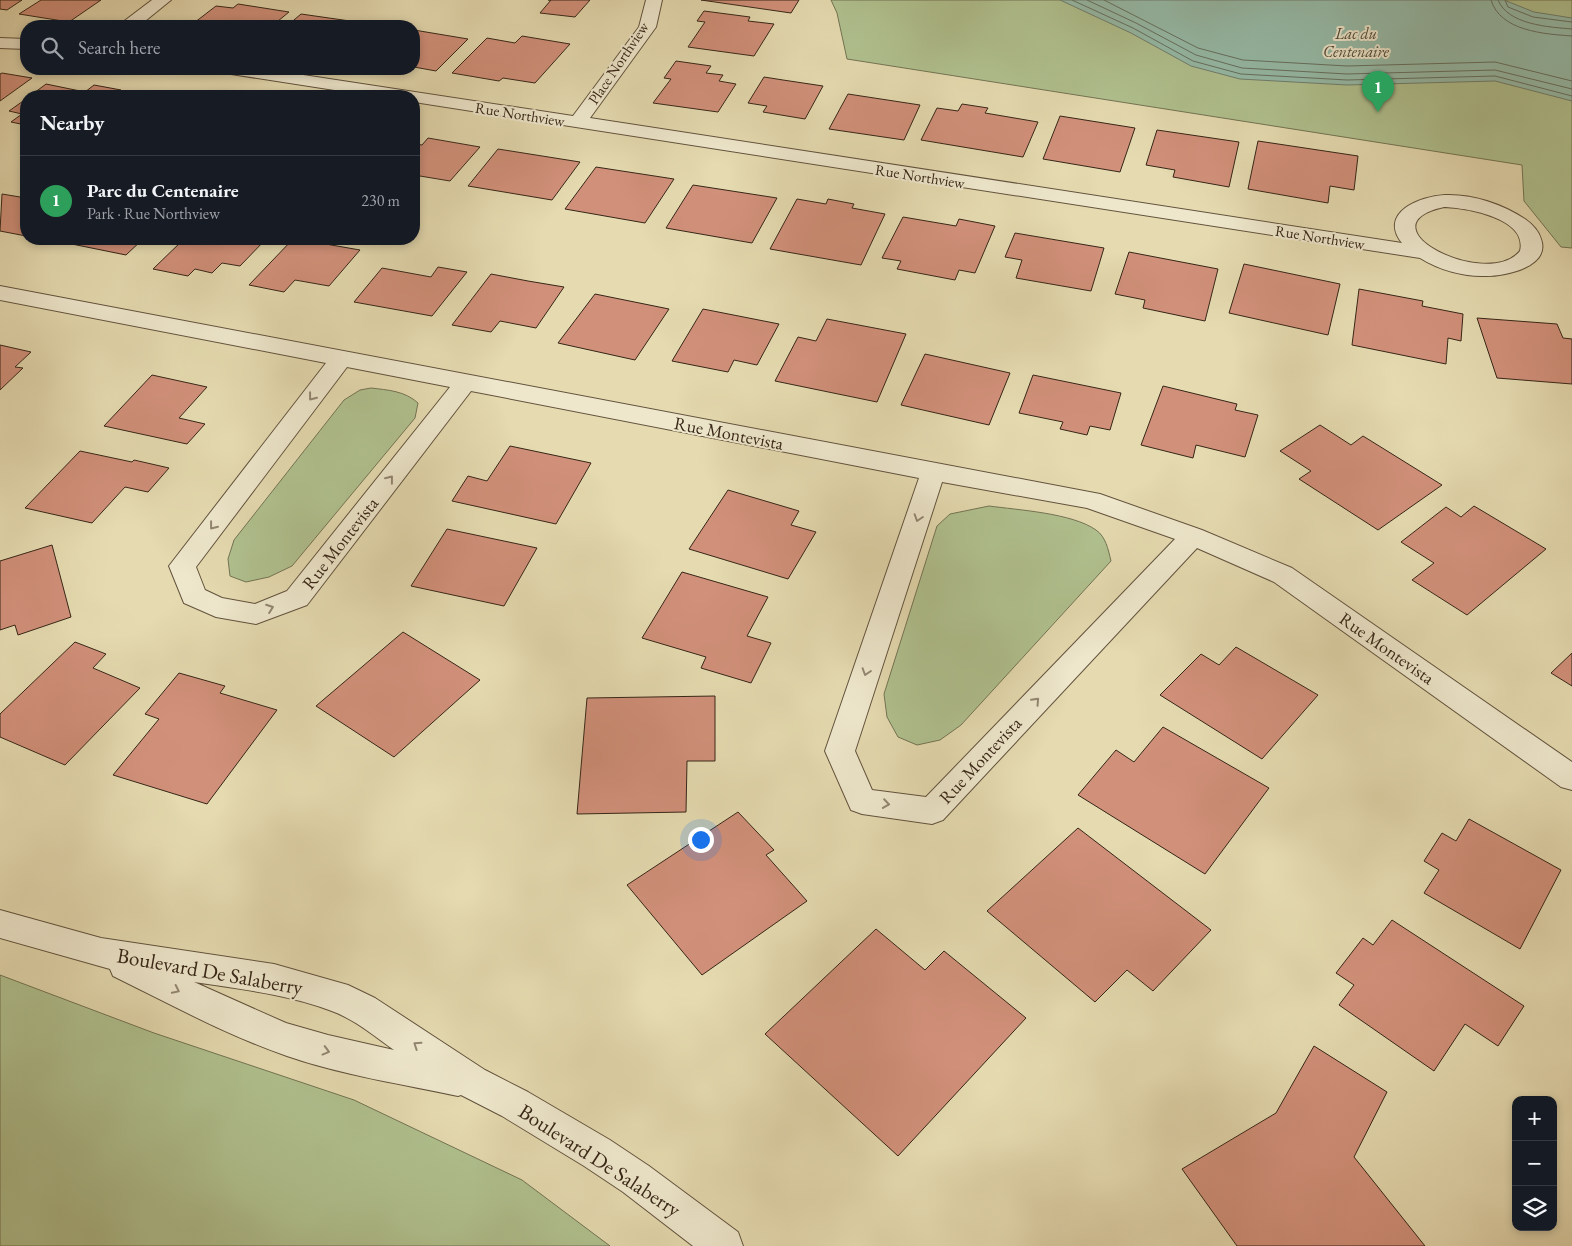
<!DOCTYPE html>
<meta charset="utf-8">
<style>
:root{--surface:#171b24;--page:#242831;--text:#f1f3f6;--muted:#9ea1a6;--line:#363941;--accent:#c59692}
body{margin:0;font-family:"EB Garamond",serif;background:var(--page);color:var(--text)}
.controls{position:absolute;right:15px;bottom:15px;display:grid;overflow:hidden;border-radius:10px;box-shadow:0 2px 8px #0003}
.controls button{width:45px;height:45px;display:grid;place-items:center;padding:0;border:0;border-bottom:1px solid var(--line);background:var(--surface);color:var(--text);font:25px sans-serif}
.you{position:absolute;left:700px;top:839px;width:18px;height:18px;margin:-12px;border:4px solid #fff;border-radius:50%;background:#1a73e8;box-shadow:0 0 0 8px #1a73e833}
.badge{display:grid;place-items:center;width:32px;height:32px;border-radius:50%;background:var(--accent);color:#fff;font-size:16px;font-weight:700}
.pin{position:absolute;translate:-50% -41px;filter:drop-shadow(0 1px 2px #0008)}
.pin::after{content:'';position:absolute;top:26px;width:18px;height:15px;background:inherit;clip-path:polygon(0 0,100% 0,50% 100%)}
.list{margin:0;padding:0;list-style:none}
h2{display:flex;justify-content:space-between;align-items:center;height:65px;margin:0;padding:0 20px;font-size:21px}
h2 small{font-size:16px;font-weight:400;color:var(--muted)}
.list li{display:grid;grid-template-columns:32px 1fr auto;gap:15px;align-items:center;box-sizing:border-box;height:90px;padding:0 20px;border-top:1px solid var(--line)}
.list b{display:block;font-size:19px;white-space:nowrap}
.list p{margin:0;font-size:16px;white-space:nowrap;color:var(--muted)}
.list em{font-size:16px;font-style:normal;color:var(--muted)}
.icon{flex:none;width:28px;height:28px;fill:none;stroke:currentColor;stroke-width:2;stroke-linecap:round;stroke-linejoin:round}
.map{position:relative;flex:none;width:1572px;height:1246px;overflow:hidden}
.search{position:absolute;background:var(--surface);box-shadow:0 2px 8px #0003;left:20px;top:20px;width:400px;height:55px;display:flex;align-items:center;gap:12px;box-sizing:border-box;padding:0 18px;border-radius:20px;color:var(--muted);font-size:19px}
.panel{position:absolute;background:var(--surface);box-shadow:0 2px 8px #0003;left:20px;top:90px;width:400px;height:155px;border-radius:20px}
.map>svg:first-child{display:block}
</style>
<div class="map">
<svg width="1572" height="1246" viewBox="0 0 1572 1246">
<rect width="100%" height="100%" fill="#e5dab0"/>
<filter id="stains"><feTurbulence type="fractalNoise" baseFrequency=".004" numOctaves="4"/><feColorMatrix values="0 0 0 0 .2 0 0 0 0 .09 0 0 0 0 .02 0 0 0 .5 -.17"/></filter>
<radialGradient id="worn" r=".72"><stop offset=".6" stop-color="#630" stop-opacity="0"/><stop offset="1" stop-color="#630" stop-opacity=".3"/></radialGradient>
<!-- green -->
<path fill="#b0c18f" stroke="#737453" d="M831 0H1572V248L1561 247 1524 201 1522 165 847 59 837 13Z
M371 388C388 390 405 391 418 403L415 418 292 566 269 577 246 582 230 576 228 559 234 540 344 400 360 390Z
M989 506C1018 510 1072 513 1096 530 1106 537 1108 549 1111 561L961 725 940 740 917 745 898 737 887 717 884 694 937 526 950 514Z
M0 975 154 1033 354 1100 522 1180 610 1246H0Z"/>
<!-- water -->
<path fill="#96bba8" stroke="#707f6e" d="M1060 0H1504L1534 12 1572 18V101L1495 81 1347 85 1240 79 1191 66 1131 33Z"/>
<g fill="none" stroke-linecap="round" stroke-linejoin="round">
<!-- shore -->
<path stroke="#667060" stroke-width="1" d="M1072 0 1133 28 1193 61 1241 74 1347 80 1495 76 1572 96
M1087 0 1136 23 1196 55 1242 68 1347 74 1495 70 1572 89
M1104 0 1198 48 1243 60 1347 66 1495 62 1572 81
M1491 0C1500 31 1544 34 1572 36
M1498 0C1508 25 1549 27 1572 29
M1505 0 1508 7 1533 17 1572 22"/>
</g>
<!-- building -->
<path fill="#d1907a" stroke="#362617" d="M0 0H22L7 10 0 9Z
M41 0H101L69 22 19 14Z
M548 0H590L575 17 540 13 551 0Z
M701 0H799L791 13Z
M238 4 289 12 272 26H190L216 6 233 8Z
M704 11 750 17 748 21 774 24 754 56 688 47 705 22 697 21Z
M301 14 378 25 287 26Z
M414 30 468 39 436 71 414 67Z
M522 36 570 44 535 83 503 78 499 81 452 73 487 38 515 43Z
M676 61 711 66 706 73 723 75 719 81 736 84 718 112 653 103 671 79 664 78Z
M2 73 32 78 0 101V74Z
M764 77 783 80 823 86 805 119 763 112 767 106 748 103Z
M46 84 85 92 94 85 121 90 113 96H30Z
M848 94 920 105 904 140 829 129Z
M26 99V125L11 122 22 114 9 111Z
M962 104 988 108 985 113 1038 122 1023 157 921 140 937 108 958 111Z
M1060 116 1135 128 1120 172 1043 159Z
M1157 130 1239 142 1229 187 1173 177 1175 170 1146 165Z
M428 138 480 147 450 181 414 175V144L422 145Z
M1258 141 1358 156 1354 190 1330 186 1328 203 1248 189Z
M498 149 580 162 552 200 468 186Z
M596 167 674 179 645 223 565 209Z
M693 185 777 198 752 243 666 228Z
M2 194 26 198V236L0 231Z
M797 199 826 204 828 199 854 204 852 208 885 214 861 265 770 249Z
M903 217 956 226 959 219 995 226 975 273 959 270 955 280 897 269 901 261 882 258Z
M1015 233 1104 248 1091 291 1016 278 1022 260 1005 257Z
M66 239H143L126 255 62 242Z
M184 239H266L240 266 222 263 212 273 195 269 188 276 153 269Z
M293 239H297L360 250 329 286 295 280 284 292 249 285Z
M1129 252 1218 269 1205 321 1143 308 1145 300 1115 294Z
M1244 264 1340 284 1328 335 1229 313Z
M438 267 467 272 432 316 354 302 382 268 431 277Z
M491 274 528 281 564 287 536 328 500 321 491 332 452 325Z
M1359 289 1423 301 1422 306 1463 314 1461 341 1448 338 1446 364 1352 345Z
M595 294 669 309 635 360 558 343Z
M703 309 779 324 757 365 734 360 728 372 672 361Z
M1477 318 1557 324 1563 338 1572 339V384L1497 378Z
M827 319 906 334 877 402 775 381 798 337 816 341Z
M0 345 31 352 15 367 23 368 0 390Z
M925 354 1010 373 989 425 901 405Z
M152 375 207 387 179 418 205 424 187 444 104 426Z
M1033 375 1121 393 1110 430 1090 426 1087 435 1060 429 1063 422 1019 413Z
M1163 386 1237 404 1235 410 1258 415 1245 457 1196 445 1193 458 1141 445Z
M1320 425 1351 445 1363 436 1442 485 1378 530 1299 479 1311 471 1280 451Z
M510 446 591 463 556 524 452 501 468 476 487 481Z
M80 451 132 462 134 460 169 468 148 492 125 487 92 523 25 508Z
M728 490 799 511 791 525 816 532 788 579 689 549Z
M1474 506 1546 549 1467 615 1412 580 1434 563 1401 542 1446 507 1461 517Z
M447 529 537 548 504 606 411 586Z
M52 545 71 617 18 635 15 625 0 630V561Z
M682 572 768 597 747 636 771 643 751 683 701 668 706 657 642 638Z
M403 632 480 680 394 757 316 706Z
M75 642 106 654 93 668 140 688 65 765 0 737V714Z
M1236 647 1318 695 1262 759 1160 695 1201 654 1219 665Z
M1572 653V686L1551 673Z
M179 673 225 686 220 693 277 710 207 804 113 775 159 719 145 714Z
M715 696V761H687L686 812 577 814 587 698Z
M1163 727 1269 788 1205 874 1078 795 1116 750 1134 762Z
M738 812 774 850 766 855 807 901 702 975 627 885Z
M1469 819 1561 870 1520 949 1424 893 1439 870 1424 861 1442 833 1456 841Z
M1078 828 1211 930 1153 991 1127 970 1095 1002 987 911Z
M1392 920 1524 1006 1498 1046 1465 1024 1434 1071 1339 1005 1354 985 1336 973 1363 938 1373 945Z
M876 929 925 970 944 951 1026 1018 898 1156 765 1034Z
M1314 1046 1387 1092 1354 1157 1425 1246H1237L1182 1169 1276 1113Z"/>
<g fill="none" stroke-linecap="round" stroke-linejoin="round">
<defs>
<path id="minor" d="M152 0H171L139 26H121L123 22Z
M646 0H662L656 27 590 118 1402 243C1378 213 1420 196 1445 195 1473 194 1502 204 1525 219 1532 224 1539 231 1541 239 1551 267 1505 276 1486 276 1464 277 1439 270 1420 258L414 102V96H373L231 74 225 73 222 69H264L573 116 639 27ZM1444 207C1467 208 1528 218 1520 251 1487 291 1359 226 1444 207Z
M0 38 26 39V49L0 48Z
M0 286 1100 494 1202 530 1292 568 1572 762V790L1561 787 1274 582 1197 548 943 820 932 824 862 814 851 810 825 751 919 478 471 391 307 605 256 624 216 617 184 603 169 566 326 363 0 300ZM347 367 450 387 287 591 255 604 222 598 205 590 196 567ZM942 482 1087 508 1175 539 926 797 872 790 855 751Z"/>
<path id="tertiary" d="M0 910 101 938 274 964 348 985 375 998 485 1070 528 1092 610 1140 649 1166 738 1232 743 1246H693L623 1192 584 1166 502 1116 461 1095 458 1096C401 1084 342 1075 287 1056 226 1035 170 1004 113 976L110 969 0 938ZM194 982C239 989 286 994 329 1010 353 1018 374 1036 394 1050L328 1035 286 1023Z"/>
</defs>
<!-- minor casing -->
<use href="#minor" stroke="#62533d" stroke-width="2"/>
<!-- tertiary casing -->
<use href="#tertiary" stroke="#62533d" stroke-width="2"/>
<!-- minor -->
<use href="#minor" fill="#eee7cc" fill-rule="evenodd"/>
<!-- tertiary -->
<use href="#tertiary" fill="#eee7cc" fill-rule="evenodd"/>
</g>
<!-- one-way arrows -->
<defs><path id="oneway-chevron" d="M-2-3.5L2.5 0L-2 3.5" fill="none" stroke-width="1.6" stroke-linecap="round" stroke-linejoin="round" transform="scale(1.25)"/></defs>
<g stroke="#928672">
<use href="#oneway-chevron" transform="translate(312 397) rotate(128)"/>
<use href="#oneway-chevron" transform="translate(390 479) rotate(-52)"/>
<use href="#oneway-chevron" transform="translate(918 518) rotate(108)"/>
<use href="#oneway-chevron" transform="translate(213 526) rotate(128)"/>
<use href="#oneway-chevron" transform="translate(270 608) rotate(-20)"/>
<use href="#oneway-chevron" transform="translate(866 672) rotate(108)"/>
<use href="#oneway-chevron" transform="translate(1036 701) rotate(-47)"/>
<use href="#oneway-chevron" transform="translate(886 804) rotate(8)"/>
<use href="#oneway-chevron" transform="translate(176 990) rotate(26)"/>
<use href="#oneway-chevron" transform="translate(417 1045) rotate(-146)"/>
<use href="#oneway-chevron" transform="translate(326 1051) rotate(15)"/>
</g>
<g text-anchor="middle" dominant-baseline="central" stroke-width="4" stroke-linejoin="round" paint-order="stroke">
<!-- far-street labels -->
<g font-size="15" fill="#362617" stroke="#eee7cc">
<text transform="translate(618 63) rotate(-56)">Place Northview</text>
<text transform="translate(520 114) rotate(9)">Rue Northview</text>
<text transform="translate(920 176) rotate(9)">Rue Northview</text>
<text transform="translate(1320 237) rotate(9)">Rue Northview</text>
</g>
<!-- far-water labels -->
<g font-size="16" font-style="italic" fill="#4e4b3b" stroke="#eee7cc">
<text x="1356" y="33">Lac du<tspan x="1356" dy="18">Centenaire</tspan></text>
</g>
<!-- street labels -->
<g font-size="18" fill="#362617" stroke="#eee7cc">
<text transform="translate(729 433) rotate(11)">Rue Montevista</text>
<text transform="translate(340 543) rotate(-52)">Rue Montevista</text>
<text transform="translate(1387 648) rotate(35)">Rue Montevista</text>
<text transform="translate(980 760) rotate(-47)">Rue Montevista</text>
</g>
<!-- near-street labels -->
<g font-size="21" fill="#362617" stroke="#eee7cc">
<text transform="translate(210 971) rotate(10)">Boulevard De Salaberry</text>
<text transform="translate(600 1160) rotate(33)">Boulevard De Salaberry</text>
</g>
</g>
<rect width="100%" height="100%" filter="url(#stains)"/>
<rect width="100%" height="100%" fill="url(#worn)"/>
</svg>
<div class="controls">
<button>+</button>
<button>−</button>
<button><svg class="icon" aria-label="layers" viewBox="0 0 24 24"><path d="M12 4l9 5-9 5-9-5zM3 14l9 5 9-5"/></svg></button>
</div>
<div class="you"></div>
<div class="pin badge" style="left:1378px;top:112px;background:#2e9e5b">1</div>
<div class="search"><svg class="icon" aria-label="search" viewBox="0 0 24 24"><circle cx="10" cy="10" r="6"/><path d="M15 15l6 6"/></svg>Search here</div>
<section class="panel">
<h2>Nearby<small></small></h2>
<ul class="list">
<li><span class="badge" style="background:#2e9e5b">1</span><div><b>Parc du Centenaire</b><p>Park · Rue Northview</p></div><em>230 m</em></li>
</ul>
</section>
</div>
